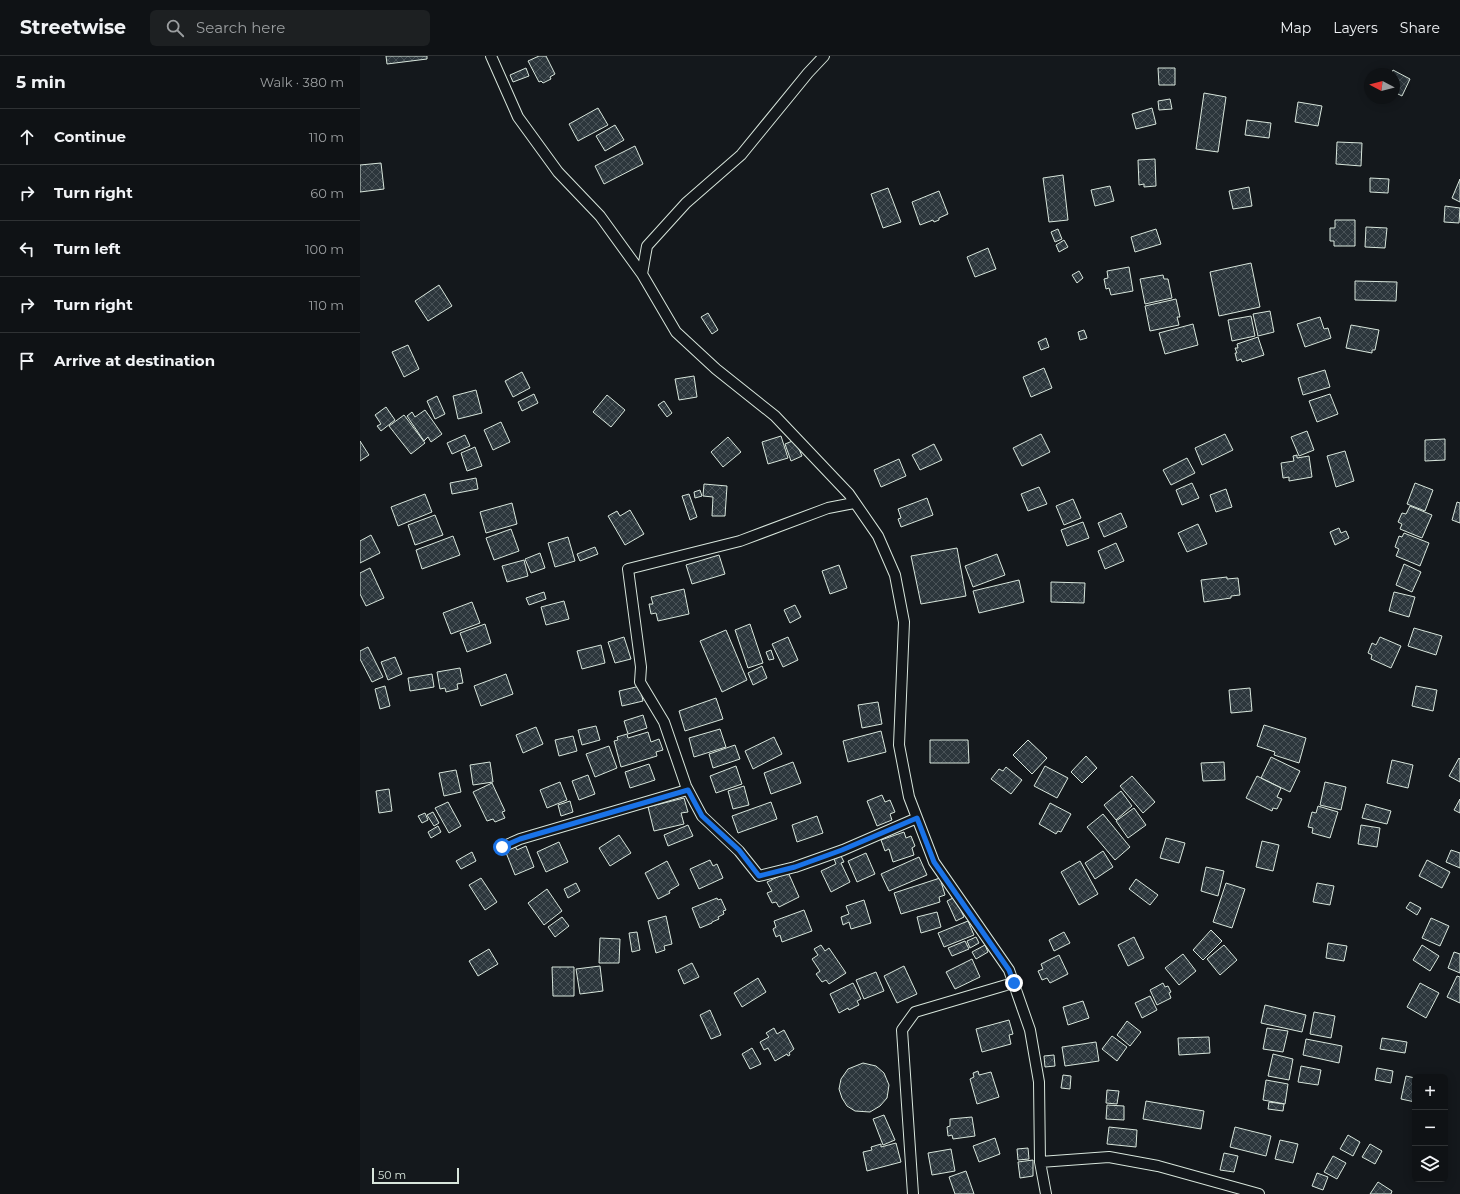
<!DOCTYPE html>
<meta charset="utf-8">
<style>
:root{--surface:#0f1215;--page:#1d2022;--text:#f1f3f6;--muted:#9b9ea0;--line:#2f3234}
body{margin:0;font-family:Montserrat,sans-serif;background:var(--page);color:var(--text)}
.controls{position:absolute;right:12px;bottom:12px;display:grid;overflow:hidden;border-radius:6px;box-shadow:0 2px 10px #0003}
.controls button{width:36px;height:36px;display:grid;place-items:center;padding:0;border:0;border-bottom:1px solid var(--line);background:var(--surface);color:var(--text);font:20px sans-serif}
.compass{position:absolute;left:1004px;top:12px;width:36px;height:36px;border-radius:50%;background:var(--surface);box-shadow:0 2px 10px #0003;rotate:277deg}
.scale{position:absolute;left:12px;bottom:10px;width:87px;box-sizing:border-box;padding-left:4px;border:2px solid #d8e6dc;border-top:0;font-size:11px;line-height:14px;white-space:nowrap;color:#d8e6dc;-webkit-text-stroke:3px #14181c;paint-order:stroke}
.stop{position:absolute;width:12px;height:12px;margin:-9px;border:3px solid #1a73e8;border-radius:50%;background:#fff}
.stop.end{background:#1a73e8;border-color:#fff;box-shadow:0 1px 4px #0008}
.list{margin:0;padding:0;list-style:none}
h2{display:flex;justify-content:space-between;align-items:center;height:52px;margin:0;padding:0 16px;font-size:17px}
h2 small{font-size:13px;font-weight:400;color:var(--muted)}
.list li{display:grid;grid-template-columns:26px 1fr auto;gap:12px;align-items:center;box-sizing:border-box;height:56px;padding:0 16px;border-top:1px solid var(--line)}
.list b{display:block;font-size:15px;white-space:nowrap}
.list em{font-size:13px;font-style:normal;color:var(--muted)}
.icon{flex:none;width:22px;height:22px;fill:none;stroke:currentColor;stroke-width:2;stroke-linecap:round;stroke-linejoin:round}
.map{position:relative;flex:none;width:1100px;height:1138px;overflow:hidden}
header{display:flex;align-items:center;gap:24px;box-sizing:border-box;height:56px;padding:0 20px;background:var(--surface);border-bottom:1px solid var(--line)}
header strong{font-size:19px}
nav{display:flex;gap:22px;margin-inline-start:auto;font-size:14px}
.search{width:280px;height:36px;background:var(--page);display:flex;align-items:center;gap:10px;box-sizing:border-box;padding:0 14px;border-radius:6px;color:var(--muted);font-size:15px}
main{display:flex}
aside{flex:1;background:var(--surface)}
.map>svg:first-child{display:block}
</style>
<header>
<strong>Streetwise</strong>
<div class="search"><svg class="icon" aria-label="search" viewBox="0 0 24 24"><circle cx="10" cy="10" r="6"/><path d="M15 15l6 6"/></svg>Search here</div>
<nav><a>Map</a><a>Layers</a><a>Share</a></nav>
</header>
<main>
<aside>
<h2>5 min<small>Walk · 380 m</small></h2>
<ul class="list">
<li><svg class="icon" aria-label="ahead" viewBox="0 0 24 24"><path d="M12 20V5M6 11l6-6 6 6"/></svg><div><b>Continue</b></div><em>110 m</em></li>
<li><svg class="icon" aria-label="right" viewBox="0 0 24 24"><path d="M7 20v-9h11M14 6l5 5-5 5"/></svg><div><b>Turn right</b></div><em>60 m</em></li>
<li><svg class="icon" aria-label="left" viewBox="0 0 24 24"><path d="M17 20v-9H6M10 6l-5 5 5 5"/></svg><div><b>Turn left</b></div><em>100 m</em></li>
<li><svg class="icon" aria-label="right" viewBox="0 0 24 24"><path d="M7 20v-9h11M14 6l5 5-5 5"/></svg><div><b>Turn right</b></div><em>110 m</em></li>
<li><svg class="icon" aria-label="arrive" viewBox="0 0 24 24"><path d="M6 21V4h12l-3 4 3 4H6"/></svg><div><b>Arrive at destination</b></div></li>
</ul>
</aside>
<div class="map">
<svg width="1100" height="1138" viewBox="0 0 1100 1138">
<defs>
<pattern id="building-cross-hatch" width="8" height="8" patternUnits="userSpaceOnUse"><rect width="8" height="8" fill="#2c363c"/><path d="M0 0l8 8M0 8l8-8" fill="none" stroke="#4a5358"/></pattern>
</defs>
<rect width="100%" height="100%" fill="#14181c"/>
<!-- building -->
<path fill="url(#building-cross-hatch)" stroke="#d8e6dc" d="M26 0H67V3L27 8Z
M179 0H186L195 18 190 21 191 23 183 27 181 25 179 26 168 5Z
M166 12 169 20 153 26 150 19Z
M798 12H815V29H799Z
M1033 14 1050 23 1042 40 1034 36V18H1031Z
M844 37 866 41 858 96 836 93Z
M810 43 812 53 799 54 798 45Z
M938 46 962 50 958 70 935 66Z
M238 52 248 69 218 85 209 68Z
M792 52 796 68 776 73 772 58Z
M887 64 911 67 909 82 885 79Z
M255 69 264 84 245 95 236 80Z
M977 86 1002 87 1001 110 976 108Z
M275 90 283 108 244 128 235 110Z
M795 103 796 130 784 131V128L779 129 778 104Z
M21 107 24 133 0 136V109Z
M703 119 708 164 689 166 683 122Z
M1010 122 1029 123 1028 137 1010 136Z
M1100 123V146L1092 142Z
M750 130 754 145 735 150 731 134Z
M889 131 892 150 873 153 869 135Z
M528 132 541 166 523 172 511 138Z
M579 135 588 158 579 162V164L574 166 573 164 560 169 552 146Z
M1085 150 1100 152 1099 167 1084 166Z
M975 164H995V190H974V185H970V172H975Z
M1006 171 1027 172 1025 192 1005 191Z
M698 173 702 183 695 186 691 176Z
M796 173 801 188 775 196 771 181Z
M704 184 708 191 699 196 696 189Z
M628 192 636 213 615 221 607 201Z
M891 207 900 251 859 260 850 216Z
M769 211 773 235 751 239 749 232 746 233 744 223 748 222 747 215Z
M719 215 723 222 717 227 712 219Z
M803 219 804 223H808L812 242 785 248 780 223Z
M995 225 1037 226 1036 245 995 244Z
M79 229 92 250 68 265 55 245Z
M816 243 820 261H817L819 269 790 275 785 250Z
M910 255 914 276 898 280 893 258Z
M348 257 358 274 352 278 341 261Z
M891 260 895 280 872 285 868 264Z
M960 261 964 273 968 272 971 282 945 291 937 268Z
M833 268 838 289 805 298 799 277Z
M991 269 1019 274 1015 294H1012V297L986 292Z
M724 274 727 282 720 284 718 276Z
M898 281 904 299 882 306 881 303 877 305 875 297H877L875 292H878L877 288Z
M686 282 689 291 681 294 678 286Z
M48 289 59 313 44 321 32 296Z
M684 312 692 332 671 341 663 321Z
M965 314 970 331 943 339 938 322Z
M162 316 170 332 153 341 145 325Z
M334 320 337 341 319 344 315 323Z
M116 334 122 357 98 363 93 340Z
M174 338 178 347 162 355 158 346Z
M970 338 978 358 957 366 949 345Z
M247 339 265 354 251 371 233 356Z
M77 340 85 358 75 363 67 345Z
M304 345 312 357 307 361 298 349Z
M26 351 35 364 21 375 17 370 21 368 15 359Z
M65 354 82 378 71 386 68 381 64 385 47 360 52 356 55 361Z
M44 359 65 387 51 398 29 370Z
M141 366 150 386 133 394 124 374Z
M947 375 954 394 939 400 931 381Z
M681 378 690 396 662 410 653 392Z
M865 378 873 394 842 409 835 392Z
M105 379 110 390 92 398 87 387Z
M421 380 428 402 408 408 402 386Z
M368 381 381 396 363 411 351 396Z
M1085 383V404L1065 405V384Z
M435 384 442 400 431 405 425 388Z
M0 385 9 399 0 405Z
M574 388 582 404 560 414 552 399Z
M115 391 122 410 107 415 101 397Z
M985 395 994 425 976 431 967 400Z
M937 399V402L949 400 952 421 929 425V421L923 422 921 407 934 405 933 400Z
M827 402 835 417 811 429 803 414Z
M539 403 546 420 521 431 514 414Z
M116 422 118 433 92 438 90 427Z
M832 427 839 442 822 449 816 434Z
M1055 427 1073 434 1065 455 1047 448Z
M344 428 367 430 365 460H352L353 441 343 440Z
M679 431 687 448 668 455 661 438Z
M866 433 872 451 856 456 850 439Z
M340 434 342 440 335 442 334 436Z
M65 438 72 456 38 470 31 451Z
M329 438 337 461 330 464 322 440Z
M567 442 573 459 541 471 538 463 541 462 538 453Z
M713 443 721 462 704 469 696 450Z
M1097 446 1100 447V467L1092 464Z
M152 447 157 468 126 477 120 456Z
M1050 450 1072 459 1062 482 1040 473 1042 468 1038 466 1042 457 1046 458Z
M270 454 284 478 265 489 248 460 257 455 260 460Z
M761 457 767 471 744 481 738 467Z
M75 459 83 479 55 489 48 469Z
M723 466 729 482 707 490 701 474Z
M838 468 847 488 827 496 818 477Z
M979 472 981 477 986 475 989 482 975 489 970 476Z
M151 473 159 495 134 504 126 482Z
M1044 477 1069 487 1060 510 1036 500 1039 493 1035 491 1039 480 1042 481Z
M11 479 20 497 0 507V485Z
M93 480 100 499 62 513 56 494Z
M208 481 215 505 195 511 188 487Z
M756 487 764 505 745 513 738 495Z
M235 491 238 498 220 505 217 498Z
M597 492 606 540 561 548 551 500Z
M180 497 185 512 171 517 165 503Z
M637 498 645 519 613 531 605 510Z
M359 499 365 518 332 528 326 509Z
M164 504 168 520 147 526 142 510Z
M1044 508 1061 516 1052 536 1036 529Z
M479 509 487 532 470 538 462 515Z
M10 512 24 542 6 550 0 538V517Z
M867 521V523L878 522 880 539 871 540V542L844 546 841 524Z
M659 524 664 546 619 557 613 535Z
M691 526 725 527 724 547 691 546Z
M324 533 329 558 298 565 296 557 291 558 289 548H293L291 541Z
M184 536 186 543 169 549 166 542Z
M1034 536 1055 541 1049 561 1029 555Z
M204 545 209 563 186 569 181 551Z
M112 546 120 567 91 578 83 557Z
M435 549 441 561 430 567 424 554Z
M125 568 131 587 107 596 100 577Z
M390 568 403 607 388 612 375 574Z
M1054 572 1082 580 1076 599 1048 590Z
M366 574 387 624 362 636 340 585Z
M264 581 271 603 255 607 248 586Z
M428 581 438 604 423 611 412 588Z
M1020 581 1041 590 1031 612 1011 603 1012 599 1008 597 1012 587 1016 589Z
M241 589 245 607 222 613 217 595Z
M8 591 23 621 12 626 0 603V595Z
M411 594 414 603 409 604 406 596Z
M35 601 42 618 28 624 21 606Z
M402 610 407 622 393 629 388 617Z
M100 612 103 627 97 628 98 633 86 636 85 632 80 633 77 616Z
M72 618 74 631 50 635 48 622Z
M146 618 153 638 121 650 114 630Z
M25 630 30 650 20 653 15 633Z
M280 630 283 645 262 650 259 635Z
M1056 630 1077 634 1073 655 1052 650Z
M890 632 892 655 871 657 869 634Z
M356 642 363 663 325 675 319 655Z
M518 646 522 668 502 672 498 649Z
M283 659 287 672 268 678 264 665Z
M904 669 946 682 939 707 914 699 915 696 897 690Z
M236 670 240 684 222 689 218 674Z
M176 671 183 688 163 697 156 679Z
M360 673 366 691 334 701 329 682Z
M521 675 526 696 488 706 483 685Z
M288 676 291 686 299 683 303 694 296 696 297 700 261 711 254 685 258 684 257 681 267 678 268 682Z
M213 680 217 695 199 700 195 684Z
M414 681 422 698 393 713 385 695Z
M570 684H608L609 707H570Z
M668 684 687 702 672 718 653 699Z
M375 689 380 703 353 712 349 698Z
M249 690 257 712 235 721 226 698Z
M726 700 737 712 722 727 711 716Z
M911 701 940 715 930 736 901 722Z
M1099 702 1100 703V726L1089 720Z
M1032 704 1053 709 1048 732 1027 727Z
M130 706 133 726 113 729 110 709Z
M433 706 441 727 411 738 404 717Z
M864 706 865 724 843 725 841 707Z
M289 708 295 724 270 732 265 716Z
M376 710 382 728 356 737 350 720Z
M685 710 708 722 697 742 674 730Z
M646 711 662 724 651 738 631 723 639 713 643 715Z
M96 714 101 736 84 740 79 717Z
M228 719 235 738 219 744 212 725Z
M772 720 795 746 783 757 760 730Z
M897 720 921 732 917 741 922 743 917 753 913 752 912 755 886 742Z
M200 726 207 744 187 752 180 734Z
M965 726 986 731 981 754 960 749Z
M132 727 145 755 142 756 145 762 135 766 133 763 127 765 113 736Z
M384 730 389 749 373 753 368 735Z
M29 733 32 755 19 757 16 735Z
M761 735 772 750 756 764 744 749Z
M522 739 525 746 530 744 535 756 530 758 532 764 517 770 507 745Z
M324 742 328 756 321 757 324 768 294 775 288 751Z
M1100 743V757L1094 754Z
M210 745 213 756 201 760 198 749Z
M88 746 101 770 89 777 75 752Z
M411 746 417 763 378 777 372 760Z
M690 747 711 758 701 776 698 775 696 778 679 768Z
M1006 748 1031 755 1027 768 1002 762Z
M958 750 978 756 970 782 952 777 953 772 948 771 952 756 956 757Z
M774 752 786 769 768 782 756 765Z
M73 756 79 767 74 770 67 759Z
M65 757 68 764 62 767 58 760Z
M743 758 770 791 755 804 727 771Z
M457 760 463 777 437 786 432 769Z
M328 769 333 780 308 790 304 779Z
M1001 769 1020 772 1017 791 998 788Z
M78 770 81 776 71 782 68 776Z
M544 776 546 782 551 780 555 790 552 792 554 799 533 806 529 793 525 795 521 784Z
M259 779 271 797 250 810 239 792Z
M806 782 825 787 819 807 800 802Z
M902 785 919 789 913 815 896 811Z
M199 786 208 806 186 816 177 796Z
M155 790 157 794 166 790 174 811 155 819 145 794Z
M1091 794 1100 797V812L1086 806Z
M743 795 753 811 735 823 725 807Z
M112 796 116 805 101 813 96 805Z
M506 797 515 818 497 826 488 805Z
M481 800 484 806 481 807 490 826 471 836 461 815 476 808 474 803Z
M559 801 567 819 529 835 521 818Z
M350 804 353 810 357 808 363 822 339 833 330 813Z
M1067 804 1090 816 1082 832 1059 820Z
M307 805 319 829 309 835 310 837 298 843 285 817Z
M720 805 738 838 719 849 701 816Z
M846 811 864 815 858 840 841 835Z
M428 816 439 841 419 851 416 846 412 847 407 837 412 835 407 826Z
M121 822 137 846 125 854 109 829Z
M580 822 585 839 579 841 580 846 541 858 534 837Z
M776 823 798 839 790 849 769 833Z
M216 827 220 835 208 842 204 833Z
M866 827 885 833 872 872 853 866Z
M957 827 974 830 970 849 953 846Z
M187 833 202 855 184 869 168 847Z
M595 841 604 861 596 865 587 845Z
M357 842 358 844 361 843 366 854 363 855 364 858 358 861 359 863 352 866V867L340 872 332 852Z
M504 844 511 867 491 873 489 866 483 869 481 861 489 858 486 850Z
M1050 846 1061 852 1057 859 1046 852Z
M444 854 452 875 422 886 420 879 416 881 413 873 416 871 414 865Z
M577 856 581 871 561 877 557 861Z
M306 860 312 888 304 890 305 894 296 897 288 865Z
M202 861 209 870 195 881 188 871Z
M1071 862 1089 870 1080 890 1062 882Z
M608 865 614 879 584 891 578 877Z
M851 874 862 885 843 904 833 894Z
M277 876 280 894 272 896 269 877Z
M704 876 710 887 694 895 689 884Z
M616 881 619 887 610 892 607 885Z
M774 881 784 902 768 910 758 889Z
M240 882 260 883 259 907H239Z
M605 885 609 893 592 900 588 892Z
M968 887 987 890 984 905 966 902Z
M461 889 465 895 469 892 486 917 469 928 466 924 462 926 456 918 460 915 452 903 458 899 454 893Z
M625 889 628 896 616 903 612 896Z
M864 889 877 904 860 919 847 903Z
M1062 889 1079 900 1070 915 1053 904Z
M129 893 138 908 118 920 109 905Z
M1094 896 1100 898V917L1088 912Z
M823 898 836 915 819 929 805 912Z
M699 899 708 918 690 927 687 922 682 924 678 915 683 913 681 908Z
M612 903 620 921 595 933 586 916Z
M332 907 339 921 324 928 318 914Z
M240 910 243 935 220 938 216 913Z
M544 910 557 938 537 947 524 920Z
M192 911H214V940H193Z
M516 916 524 935 504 943 496 924Z
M1097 920 1100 921V947L1087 941Z
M398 922 406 936 382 951 374 937Z
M493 927 501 943 497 945 499 949 489 954 488 952 479 957 470 938Z
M803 927 805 931 808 930 811 936 809 937 811 942 797 949 790 934Z
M1060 927 1079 937 1066 962 1047 951Z
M790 940 797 954 782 962 775 947Z
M723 945 729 962 708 969 703 951Z
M905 949 946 959 942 976 901 967Z
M350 954 361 979 351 983 340 959Z
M954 956 975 960 971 982 950 978Z
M649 964 653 978 649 979 651 988 622 996 616 973Z
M767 965 781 976 770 990 757 979Z
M414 972 417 978 424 974 434 993 429 997 430 999 428 1000 427 998 415 1005 408 992 404 994 400 986 409 981 406 977Z
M907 972 928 975 923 996 903 993Z
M752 980 767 991 757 1005 742 993Z
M849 981 850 997 819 999 818 982Z
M1022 982 1047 986 1045 997 1020 993Z
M946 983 982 990 979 1007 943 999Z
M736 986 739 1005 705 1010 702 991Z
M392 992 401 1008 390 1013 382 998Z
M913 998 933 1003 929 1024 908 1020Z
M694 999 695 1010 685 1011 684 1000Z
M503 1007 516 1010 524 1017 529 1029 527 1042 520 1050 510 1056 495 1055 487 1050 482 1042 479 1033 481 1023 488 1013Z
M941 1010 961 1014 958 1029 938 1026Z
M1017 1012 1033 1015 1031 1027 1015 1024Z
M618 1015 619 1019 631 1016 639 1041 617 1048 610 1023 614 1021 613 1017Z
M703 1019 711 1020 710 1033 701 1032Z
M1046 1020 1055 1022V1046L1041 1043Z
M906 1024 928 1028 925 1048 903 1044Z
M747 1034 759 1035 757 1048 746 1047Z
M786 1045 844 1055 841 1073 783 1063Z
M909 1046 924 1048 923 1055 908 1053Z
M747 1049 764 1050V1064L746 1063Z
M524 1059 535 1084 523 1089 513 1063Z
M612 1061 615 1080 593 1083 592 1079 588 1080 587 1071 590 1070V1063Z
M749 1071 777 1074 776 1091 747 1088Z
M875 1071 911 1080 906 1100 870 1091Z
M988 1079 1000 1086 993 1100 980 1093Z
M635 1082 640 1098 619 1106 613 1090Z
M920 1084 938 1088 933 1107 915 1103Z
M536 1087 541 1106 507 1115 503 1096 512 1094 511 1091 521 1088V1091Z
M1010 1088 1022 1095 1015 1108 1002 1101Z
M668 1092 669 1103 658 1104 657 1093Z
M591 1093 595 1115 572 1119 568 1097Z
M864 1097 878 1100 874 1116 860 1114Z
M973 1100 986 1107 977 1123 964 1116Z
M673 1104V1120L660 1122 658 1106Z
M606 1115 614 1138H595L589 1121Z
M957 1117 968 1121 963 1134 952 1130Z
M1018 1126 1032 1135 1031 1138H1010Z"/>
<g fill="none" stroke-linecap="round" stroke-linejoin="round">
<defs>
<path id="minor" d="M131 0 158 61 198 116 240 160 282 218 316 276 356 313 415 360 489 438 518 480 535 519 544 566 539 689 549 741 574 806 649 914 670 974 679 1026 680 1106 686 1138
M282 218 287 190 326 147 381 99 448 17 464 0
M494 447 468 452 380 485 268 513 281 611 280 626 304 666 326 730 342 760 379 795 399 820 435 811 483 794 557 762
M142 791 160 783 327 734
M680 1106 749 1101 798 1110 899 1138
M553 1138 542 974 555 956 653 927"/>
</defs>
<!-- minor casing -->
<use href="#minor" stroke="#d8e6dc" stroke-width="12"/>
<!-- minor -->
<use href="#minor" stroke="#14181c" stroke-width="10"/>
</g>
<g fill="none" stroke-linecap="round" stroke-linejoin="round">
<!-- route -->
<path stroke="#1a73e8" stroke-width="5" d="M142 791 160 783 328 734 342 760 379 794 399 820 435 811 482 794 557 762 574 806 649 914 654 927"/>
</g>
</svg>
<div class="controls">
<button>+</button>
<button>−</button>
<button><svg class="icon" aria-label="layers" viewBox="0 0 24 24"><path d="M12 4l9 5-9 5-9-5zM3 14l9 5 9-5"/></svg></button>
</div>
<svg class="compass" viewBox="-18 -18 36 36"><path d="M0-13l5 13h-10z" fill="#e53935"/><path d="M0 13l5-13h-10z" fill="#9b9ea0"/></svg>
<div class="scale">50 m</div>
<div class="stop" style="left:142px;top:791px"></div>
<div class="stop end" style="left:654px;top:927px"></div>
</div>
</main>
